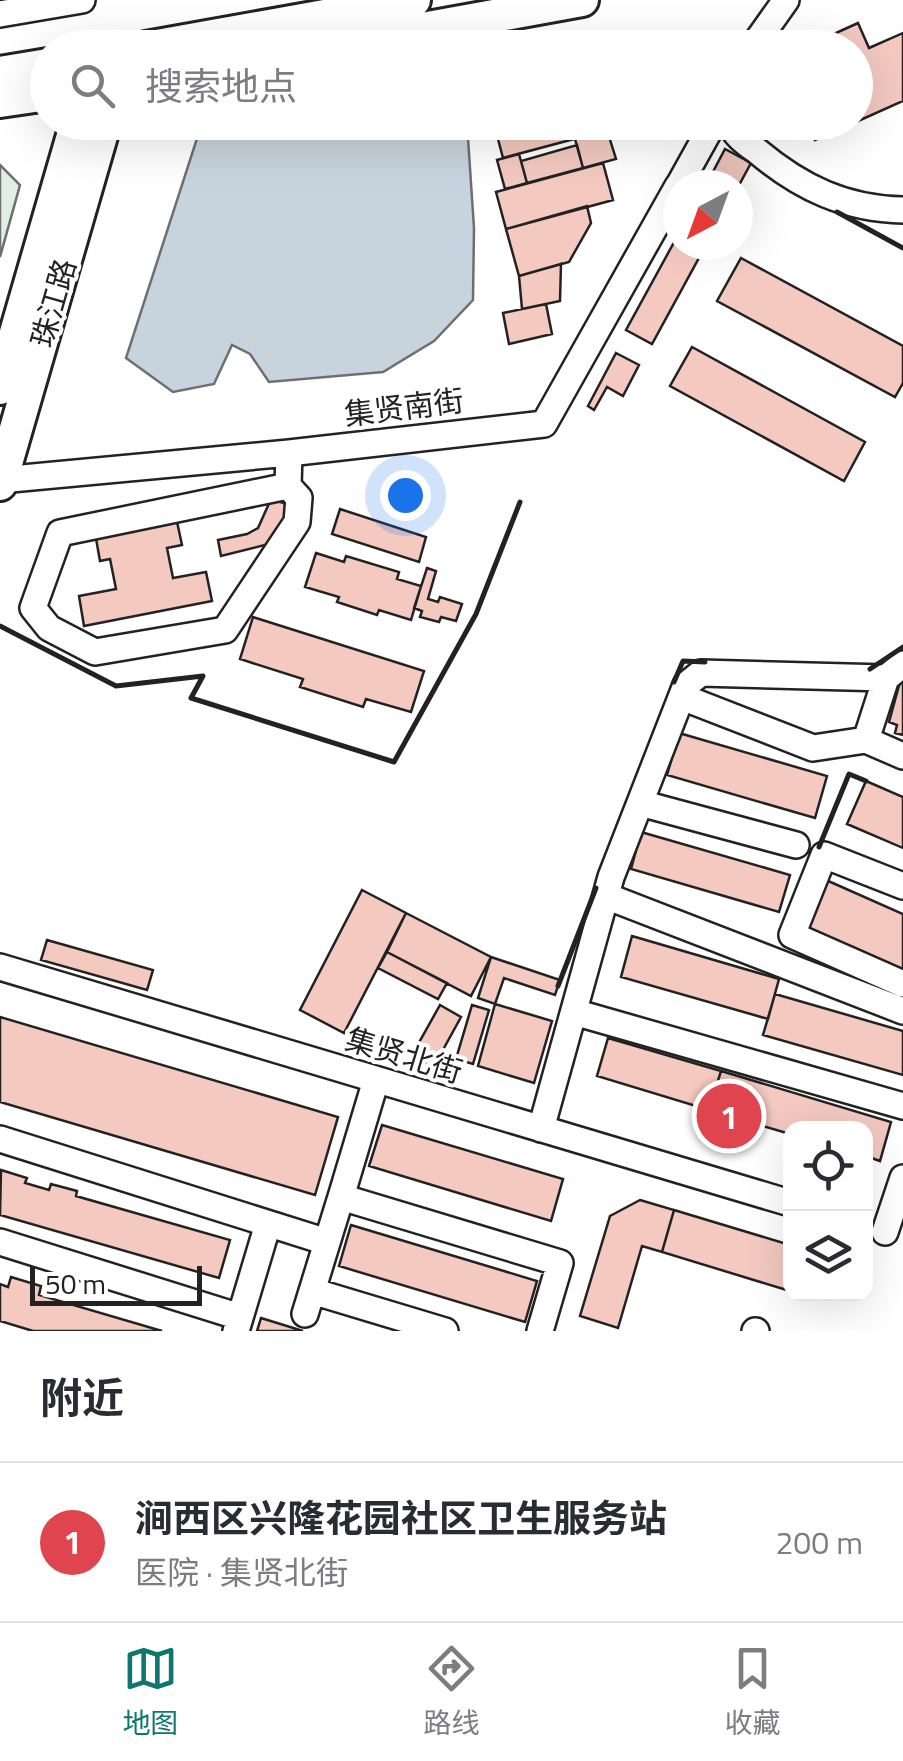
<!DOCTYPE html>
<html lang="zh">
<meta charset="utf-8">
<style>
:root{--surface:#fff;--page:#f2f2f3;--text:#2b2b33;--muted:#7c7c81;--line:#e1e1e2;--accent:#0f766e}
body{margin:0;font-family:"Titillium Web","Noto Sans SC",sans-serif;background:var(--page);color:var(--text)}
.controls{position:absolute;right:30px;bottom:30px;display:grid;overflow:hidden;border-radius:20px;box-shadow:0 10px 40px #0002}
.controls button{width:90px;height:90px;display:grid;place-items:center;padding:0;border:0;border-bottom:2px solid var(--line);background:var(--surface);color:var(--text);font:50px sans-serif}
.compass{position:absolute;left:663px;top:170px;width:90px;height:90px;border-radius:50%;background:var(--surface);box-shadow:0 10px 40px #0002;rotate:221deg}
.scale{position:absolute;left:30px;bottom:25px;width:172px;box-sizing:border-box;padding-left:10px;border:5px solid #222;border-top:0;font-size:28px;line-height:35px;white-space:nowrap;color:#222;-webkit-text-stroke:8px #fff;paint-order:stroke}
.you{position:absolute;left:405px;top:495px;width:35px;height:35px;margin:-25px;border:8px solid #fff;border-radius:50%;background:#1a73e8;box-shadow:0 0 0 15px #1a73e833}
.badge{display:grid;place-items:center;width:65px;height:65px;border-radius:50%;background:var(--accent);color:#fff;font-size:32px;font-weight:700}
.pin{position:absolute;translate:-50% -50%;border:5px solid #fff;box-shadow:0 2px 10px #0006}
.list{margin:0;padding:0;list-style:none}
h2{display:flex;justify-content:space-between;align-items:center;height:130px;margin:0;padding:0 40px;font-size:42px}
h2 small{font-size:32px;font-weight:400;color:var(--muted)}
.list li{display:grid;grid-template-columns:65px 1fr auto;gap:30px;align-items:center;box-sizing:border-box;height:160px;padding:0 40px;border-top:2px solid var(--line)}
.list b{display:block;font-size:38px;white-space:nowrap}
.list p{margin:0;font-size:32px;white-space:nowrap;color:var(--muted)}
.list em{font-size:32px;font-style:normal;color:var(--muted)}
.icon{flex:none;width:55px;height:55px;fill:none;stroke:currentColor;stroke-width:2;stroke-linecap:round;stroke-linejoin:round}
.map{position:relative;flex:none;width:903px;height:1331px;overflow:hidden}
.search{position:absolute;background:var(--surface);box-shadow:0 10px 40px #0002;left:30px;right:30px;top:30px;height:110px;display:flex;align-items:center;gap:25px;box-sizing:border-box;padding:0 35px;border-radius:55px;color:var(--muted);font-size:38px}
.sheet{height:290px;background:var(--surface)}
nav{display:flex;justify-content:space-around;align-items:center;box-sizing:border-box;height:140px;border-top:2px solid var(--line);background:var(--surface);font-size:28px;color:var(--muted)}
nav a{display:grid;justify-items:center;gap:5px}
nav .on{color:var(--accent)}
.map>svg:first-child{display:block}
</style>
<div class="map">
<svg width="903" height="1331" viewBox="0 0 903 1331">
<rect width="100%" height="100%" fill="#fff"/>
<!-- green -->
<path fill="#e0efe3" stroke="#6f6f6f" stroke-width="2.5" d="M0 165 20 185 0 257Z"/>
<!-- water -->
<path fill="#c7d3dd" stroke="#6f6f6f" stroke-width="2.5" d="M202 123H467L474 228 473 300 434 341 383 372 269 382 250 354 232 345 214 384 173 392 126 358Z"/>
<!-- building -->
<path fill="#f3c9c0" stroke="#222" stroke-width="2.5" d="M858 23 869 48 903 33V101L856 122V48H803Z
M498 122H634V123L503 158 494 124Z
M807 122H854L815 140Z
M607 130 616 159 583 168 575 139Z
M577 145 583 168 527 183 521 161Z
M725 149 751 163 738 187 706 185Z
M519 154 527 183 505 189 497 160Z
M603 163 613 200 506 229 496 192Z
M587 206 591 223 569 262 519 276 506 229Z
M678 235V245H706L652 344 626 330Z
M741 258 903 346V383L895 397 717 301Z
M561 264 560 301 522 309 519 276Z
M546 304 552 334 509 344 503 313Z
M692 347 865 442 844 481 670 386Z
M616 353 639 365 623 396 607 387 594 410 588 406Z
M271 499 290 505 279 533 269 544 221 556 218 540 247 534 258 528Z
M340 509 426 537 419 562 332 534Z
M176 517 182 545 167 548 173 578 206 572 212 601 84 626 79 596 116 589 110 559 100 561 95 533Z
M316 553 344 562 346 556 399 572 397 579 421 586 411 620 379 610 377 615 337 602 339 597 305 587Z
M427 568 436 571 428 599 438 602 440 597 462 604 456 621 441 617 439 622 420 617 422 611 414 608Z
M253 617 424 671 411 712 366 699 363 707 300 687 303 679 240 659Z
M900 682 903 683V735L895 733 897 725 889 722Z
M679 733 827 776 815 818 667 775Z
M866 781 903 797V848L847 824Z
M641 832 790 875 779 912 631 869Z
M826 880 903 914V972L804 929Z
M362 890 406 913 344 1033 300 1010Z
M406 913 491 957 471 996 387 952Z
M632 936 779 979 768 1019 621 977Z
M47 940 153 970 147 990 41 960Z
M387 952 447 983 438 999 378 968Z
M491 957 560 980 555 995 504 978 495 1004 478 998Z
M775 994 903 1031V1075L763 1035Z
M495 1004 552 1021 534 1083 478 1066Z
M440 1005 461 1017 433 1068 412 1055Z
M472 1005 489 1010 473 1064 456 1059Z
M0 1017 338 1117 315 1195 0 1102Z
M608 1038 721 1071 709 1110 597 1076Z
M721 1071 891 1122 880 1161 866 1156V1128H790V1134L709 1110Z
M382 1125 563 1179 551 1221 369 1166Z
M1 1170 27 1178 25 1183 49 1190 51 1184 77 1191 76 1196 230 1240 219 1278 0 1215Z
M640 1200 674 1210 662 1252 642 1246 618 1328 580 1316 610 1216Z
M674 1210 790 1245V1291L662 1252Z
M351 1225 537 1281 525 1322 339 1266Z
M11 1277 41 1286 39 1295 162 1331H33L0 1321V1284L8 1287Z
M261 1318 303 1331H257Z"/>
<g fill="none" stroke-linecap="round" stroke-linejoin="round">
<defs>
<path id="minor" d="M0 14 82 0
M752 48 786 0
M730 122C734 135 746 143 757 151 801 188 846 209 903 210
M679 185 714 122
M0 480 289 453 544 424 678 186
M288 486 299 498 297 522 225 630 95 652 49 628 33 608 60 533 288 486 289 453
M682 697 813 748 866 740 903 756
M866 740 886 678
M640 803 796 845
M903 886 824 855 792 935 903 984
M606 896 903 1011
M0 967 790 1203
M574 1012 903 1106
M376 1080 341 1197 560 1263 540 1331
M541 1129 611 877 686 685 701 673 886 678 903 664
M0 1139 327 1242
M885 1232 903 1178
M0 1242 240 1317
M312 1291 445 1331
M305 1314 341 1197
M236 1331 268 1224
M755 1331H756"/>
<path id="major" d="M146 48 414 0
M318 48 582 0
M0 73 48 65
M0 101 48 94
M0 388 77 122
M0 484 105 122"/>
</defs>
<!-- minor casing -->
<use href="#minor" stroke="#222" stroke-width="30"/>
<!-- major casing -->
<use href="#major" stroke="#222" stroke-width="38"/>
<!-- minor -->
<use href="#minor" stroke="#fff" stroke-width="25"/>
<!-- major -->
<use href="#major" stroke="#fff" stroke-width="32"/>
<!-- wall -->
<path stroke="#222" stroke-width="5" d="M837 212 903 248
M0 626 116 686 203 676 191 698 394 762 476 614 520 502
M870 669 903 647
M674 682 683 661 705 662
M819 847 849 774 866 781
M558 986 596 888"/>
</g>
<g text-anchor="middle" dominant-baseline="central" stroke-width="8" stroke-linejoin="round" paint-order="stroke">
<!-- street labels -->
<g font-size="30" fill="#222" stroke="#fff">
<text transform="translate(53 303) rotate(-74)">珠江路</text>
<text transform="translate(404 407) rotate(-7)">集贤南街</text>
<text transform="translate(404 1055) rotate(17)">集贤北街</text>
</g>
</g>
</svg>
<div class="controls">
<button><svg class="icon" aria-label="locate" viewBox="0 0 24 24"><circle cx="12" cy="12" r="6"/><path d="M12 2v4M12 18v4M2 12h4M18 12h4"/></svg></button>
<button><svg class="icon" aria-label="layers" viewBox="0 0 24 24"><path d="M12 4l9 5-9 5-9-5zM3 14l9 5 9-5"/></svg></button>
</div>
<svg class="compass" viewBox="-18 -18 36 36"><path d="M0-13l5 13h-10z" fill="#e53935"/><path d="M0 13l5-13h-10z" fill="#7c7c81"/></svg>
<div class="scale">50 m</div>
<div class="you"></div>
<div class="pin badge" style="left:729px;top:1116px;background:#e0444e">1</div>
<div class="search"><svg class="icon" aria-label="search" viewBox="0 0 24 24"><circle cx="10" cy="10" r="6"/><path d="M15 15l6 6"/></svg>搜索地点</div>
</div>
<section class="sheet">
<h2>附近<small></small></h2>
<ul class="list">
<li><span class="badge" style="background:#e0444e">1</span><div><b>涧西区兴隆花园社区卫生服务站</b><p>医院 · 集贤北街</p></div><em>200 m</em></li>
</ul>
</section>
<nav>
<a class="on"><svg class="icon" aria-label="map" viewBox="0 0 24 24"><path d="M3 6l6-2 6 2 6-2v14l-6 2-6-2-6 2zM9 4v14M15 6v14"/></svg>地图</a>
<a><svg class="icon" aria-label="directions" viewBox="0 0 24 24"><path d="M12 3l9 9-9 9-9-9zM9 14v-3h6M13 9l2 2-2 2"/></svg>路线</a>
<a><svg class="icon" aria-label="saved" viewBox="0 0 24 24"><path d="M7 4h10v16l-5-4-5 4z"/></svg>收藏</a>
</nav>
